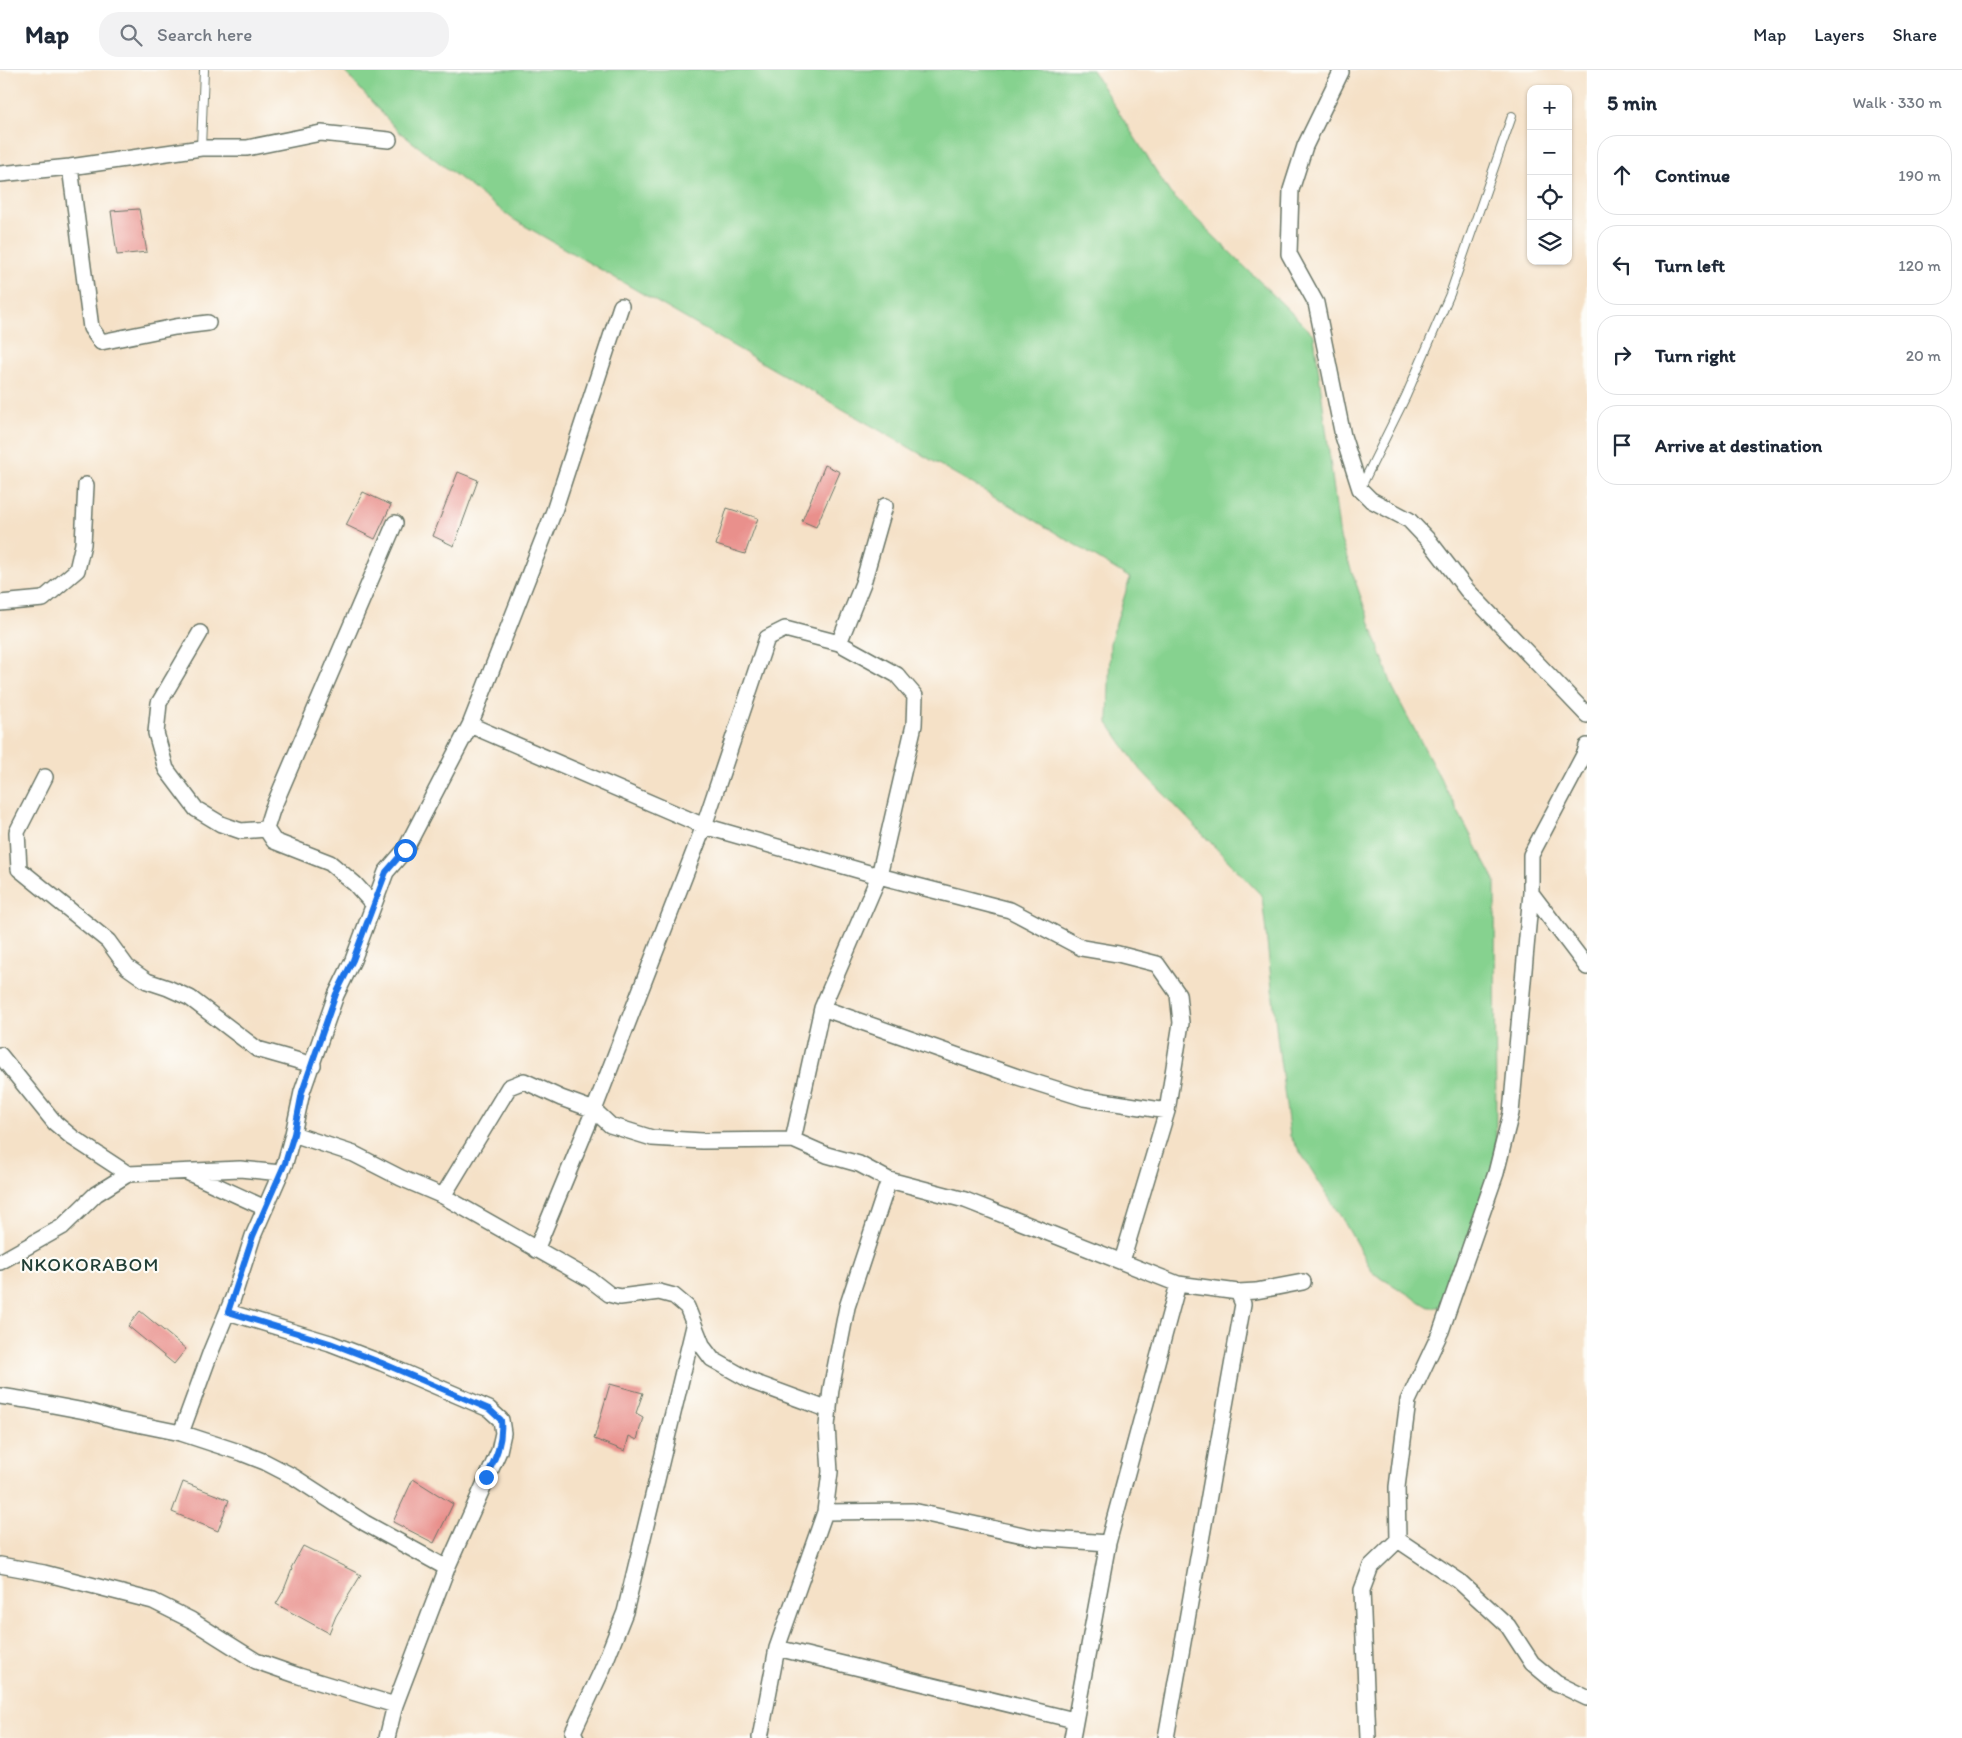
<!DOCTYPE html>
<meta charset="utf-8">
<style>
:root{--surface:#fff;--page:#f2f2f3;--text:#1f2937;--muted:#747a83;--line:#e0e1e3}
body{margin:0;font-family:Itim,sans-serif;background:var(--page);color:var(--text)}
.controls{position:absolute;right:15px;top:15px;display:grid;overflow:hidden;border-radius:10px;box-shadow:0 1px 4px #0004}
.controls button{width:45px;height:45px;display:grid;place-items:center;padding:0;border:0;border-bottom:1px solid var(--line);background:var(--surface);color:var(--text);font:25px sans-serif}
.stop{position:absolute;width:15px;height:15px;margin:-11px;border:4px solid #1a73e8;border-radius:50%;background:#fff}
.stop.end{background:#1a73e8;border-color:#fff;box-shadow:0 1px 5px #0008}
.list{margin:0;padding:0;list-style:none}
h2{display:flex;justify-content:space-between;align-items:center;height:65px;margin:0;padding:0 20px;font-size:21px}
h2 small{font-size:16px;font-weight:400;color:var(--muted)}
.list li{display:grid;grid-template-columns:32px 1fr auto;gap:15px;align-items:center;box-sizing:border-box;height:80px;margin:0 10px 10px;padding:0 10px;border:1px solid var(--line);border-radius:20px}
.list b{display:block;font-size:19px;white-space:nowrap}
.list em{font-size:16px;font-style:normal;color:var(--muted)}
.icon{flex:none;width:28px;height:28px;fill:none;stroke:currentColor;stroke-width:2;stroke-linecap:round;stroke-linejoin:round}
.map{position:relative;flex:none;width:1587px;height:1668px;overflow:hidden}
header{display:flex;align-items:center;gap:30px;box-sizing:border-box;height:70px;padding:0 25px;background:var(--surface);border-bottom:1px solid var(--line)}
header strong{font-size:24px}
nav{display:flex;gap:28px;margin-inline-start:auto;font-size:18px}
.search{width:350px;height:45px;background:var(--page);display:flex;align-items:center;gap:12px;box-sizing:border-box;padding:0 18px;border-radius:20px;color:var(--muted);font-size:19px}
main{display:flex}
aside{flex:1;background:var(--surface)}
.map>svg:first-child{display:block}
</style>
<header>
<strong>Map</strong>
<div class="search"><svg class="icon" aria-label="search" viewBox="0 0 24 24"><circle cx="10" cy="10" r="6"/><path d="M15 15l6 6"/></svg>Search here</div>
<nav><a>Map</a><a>Layers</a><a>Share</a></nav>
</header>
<main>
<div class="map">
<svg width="1587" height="1668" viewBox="0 0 1587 1668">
<rect width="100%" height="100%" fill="#fdfcf7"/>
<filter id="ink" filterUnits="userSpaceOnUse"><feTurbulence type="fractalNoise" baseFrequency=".02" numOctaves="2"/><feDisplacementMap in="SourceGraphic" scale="10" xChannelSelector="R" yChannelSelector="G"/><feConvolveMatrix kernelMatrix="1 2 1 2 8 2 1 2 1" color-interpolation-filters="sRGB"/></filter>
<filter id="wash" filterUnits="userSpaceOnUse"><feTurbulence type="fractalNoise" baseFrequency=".0096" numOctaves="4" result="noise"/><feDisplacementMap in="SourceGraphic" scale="20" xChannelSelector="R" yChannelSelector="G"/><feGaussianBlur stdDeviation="1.12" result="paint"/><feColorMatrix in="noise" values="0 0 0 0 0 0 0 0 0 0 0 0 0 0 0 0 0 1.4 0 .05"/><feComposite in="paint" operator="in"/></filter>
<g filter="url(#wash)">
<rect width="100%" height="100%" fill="#f5e1c7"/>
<!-- green -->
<path fill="#86d28f" stroke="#528862" d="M343 0H1092L1170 123 1314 265 1340 468 1394 621 1495 811 1496 1091 1449 1237H1429L1373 1203 1343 1150 1290 1066 1278 974 1262 826 1139 698 1108 653 1110 573 1130 508 1023 443 513 149 398 61Z"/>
<g id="blocks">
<!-- building -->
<path fill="#e9908c" d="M139 139 147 182 117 185 111 141Z
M825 395 840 402 816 457 802 451Z
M458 402 478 410 454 476 433 466Z
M363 422 391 435 375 469 346 455Z
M727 438 758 448 745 484 716 475Z
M140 1241 186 1279 174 1294 128 1256Z
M610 1314 643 1323 636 1343 643 1347 637 1370 629 1366 625 1381 594 1369Z
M413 1409 453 1434 434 1473 393 1452Z
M183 1412 229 1430 218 1461 172 1442Z
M303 1476 361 1505 336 1546 329 1563 276 1534 283 1522 292 1499 291 1498Z"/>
</g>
</g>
<g filter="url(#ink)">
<use href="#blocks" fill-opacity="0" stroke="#6a7667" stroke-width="1"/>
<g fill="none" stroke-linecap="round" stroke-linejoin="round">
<defs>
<path id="service" d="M201 78 204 0
M1361 417 1406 326 1450 224 1512 46"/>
<path id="minor" d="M1340 0 1341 2 1305 76 1291 120 1289 184 1316 233 1343 366 1360 419 1371 430 1409 450 1430 472 1467 520 1587 645
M70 97 91 258 101 272 175 257 208 253
M0 104 70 97 201 78H247L321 63 389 70
M0 533 43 529 77 500 83 474 86 415
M200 563 159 633 156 663 166 699 196 739 221 754 241 761 266 759
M839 573 863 513 885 436
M470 655 704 756 879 806 1010 840 1082 878 1118 884 1157 894 1178 924 1181 953 1167 1041 1122 1191
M1587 676 1585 683 1531 785V823L1511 1043 1496 1103 1441 1261 1408 1331 1397 1417 1398 1470 1459 1511 1508 1556 1532 1593 1556 1613 1587 1628
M45 707 17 762 19 799 108 871 127 897 147 911 168 918 190 928 257 979 313 995
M1531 823 1587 897
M373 834 355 814 330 793 274 771 266 759 272 740 395 453
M822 938 1018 1007 1084 1028 1167 1041
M0 985 55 1053 73 1068 128 1104
M293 1064 354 1084 401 1108 443 1126 591 1210 609 1224 620 1227 659 1222 674 1226 687 1237 703 1277 712 1289 753 1312 829 1340
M793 1070 827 1085 859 1094 889 1110 965 1130 1178 1214
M189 1103 265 1138
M443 1126 509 1017 524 1011 561 1028 594 1040 610 1055 652 1068 702 1071 793 1070 822 938 879 806 914 655 915 626 897 605 839 573 785 559 767 568 704 756 594 1040 536 1180
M0 1192 62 1157 96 1124 128 1104 240 1099 281 1103
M1238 1222 1256 1221 1303 1212
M228 1242 330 1273 382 1293 489 1339 501 1350 503 1363 499 1381 447 1498 395 1635 387 1668
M0 1326 26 1330 90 1342 117 1350 181 1363 242 1383 265 1392 294 1407 365 1453 447 1498
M181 1363 211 1281 233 1228 253 1166 285 1093 293 1064 302 1022 336 925 353 890 386 802 405 780 470 655 554 441 621 236
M825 1442 913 1441 1037 1468 1108 1473
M0 1495 44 1503 153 1531 191 1550 256 1591 299 1606 395 1635
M777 1578 1074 1650
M576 1668 573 1662 602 1600 625 1542 694 1256
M760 1668 777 1578 825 1442 830 1402 827 1356 831 1319 847 1237 889 1110
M1072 1668 1108 1473 1178 1214 1238 1222 1243 1234 1166 1668
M1368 1668 1362 1520 1371 1496 1398 1470"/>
</defs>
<!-- service casing -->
<use href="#service" stroke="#6a7667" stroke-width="10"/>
<!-- minor casing -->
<use href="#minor" stroke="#6a7667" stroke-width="18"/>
<!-- service -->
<use href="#service" stroke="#fff" stroke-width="8"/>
<!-- minor -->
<use href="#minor" stroke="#fff" stroke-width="15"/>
</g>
</g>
<g fill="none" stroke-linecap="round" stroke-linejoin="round" filter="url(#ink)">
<!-- route -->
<path stroke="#1a73e8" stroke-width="6" d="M405 780 386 802 353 890 336 924 302 1022 294 1064 285 1093 253 1166 228 1242 330 1273 382 1293 489 1339 501 1350C503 1372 496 1388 486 1407"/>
</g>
<g text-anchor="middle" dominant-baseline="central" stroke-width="4.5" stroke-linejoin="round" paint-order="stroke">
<!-- quarter labels -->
<g font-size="19" letter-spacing="1" fill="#1f3d34" stroke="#fdfcf7">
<text x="90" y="1194">NKOKORABOM</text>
</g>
</g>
</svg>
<div class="controls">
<button>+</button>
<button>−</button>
<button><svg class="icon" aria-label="locate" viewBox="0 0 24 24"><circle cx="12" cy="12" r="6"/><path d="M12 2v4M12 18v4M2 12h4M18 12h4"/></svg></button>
<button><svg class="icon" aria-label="layers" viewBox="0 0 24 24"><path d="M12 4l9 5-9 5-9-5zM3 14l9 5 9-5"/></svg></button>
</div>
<div class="stop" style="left:405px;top:780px"></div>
<div class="stop end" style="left:486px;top:1407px"></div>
</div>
<aside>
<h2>5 min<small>Walk · 330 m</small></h2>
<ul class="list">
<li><svg class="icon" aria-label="ahead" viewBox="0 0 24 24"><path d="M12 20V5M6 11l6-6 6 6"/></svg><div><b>Continue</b></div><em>190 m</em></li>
<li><svg class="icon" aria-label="left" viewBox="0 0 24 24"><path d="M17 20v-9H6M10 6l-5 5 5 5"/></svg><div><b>Turn left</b></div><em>120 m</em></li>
<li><svg class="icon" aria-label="right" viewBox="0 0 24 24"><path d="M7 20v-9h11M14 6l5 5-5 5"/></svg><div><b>Turn right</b></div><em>20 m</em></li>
<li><svg class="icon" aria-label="arrive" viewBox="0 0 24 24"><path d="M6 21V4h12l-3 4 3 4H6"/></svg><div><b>Arrive at destination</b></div></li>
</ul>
</aside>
</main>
